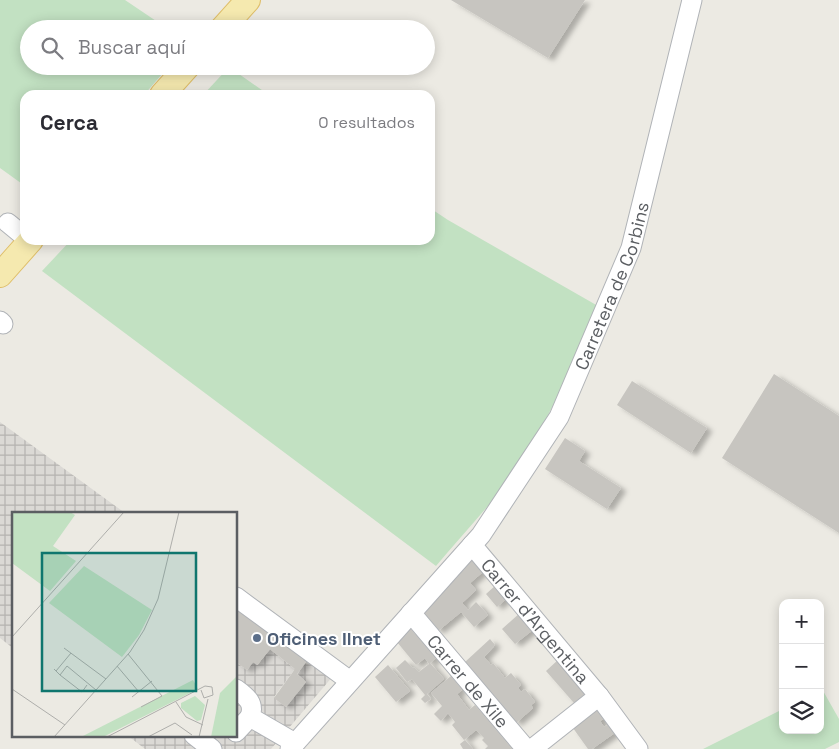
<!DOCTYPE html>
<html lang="es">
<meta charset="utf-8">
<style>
:root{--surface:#fff;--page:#f7f7f7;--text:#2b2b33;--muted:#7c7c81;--line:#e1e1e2}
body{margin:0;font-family:"Space Grotesk",sans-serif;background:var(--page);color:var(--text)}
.controls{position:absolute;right:15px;bottom:15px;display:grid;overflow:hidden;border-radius:10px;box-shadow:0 2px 12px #0003}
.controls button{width:45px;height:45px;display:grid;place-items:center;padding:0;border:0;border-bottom:1px solid var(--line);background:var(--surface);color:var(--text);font:25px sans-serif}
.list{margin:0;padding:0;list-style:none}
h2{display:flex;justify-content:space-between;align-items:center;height:65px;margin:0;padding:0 20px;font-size:21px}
h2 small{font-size:16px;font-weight:400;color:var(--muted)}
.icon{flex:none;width:28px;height:28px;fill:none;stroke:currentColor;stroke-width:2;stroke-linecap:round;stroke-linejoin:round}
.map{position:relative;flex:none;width:839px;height:749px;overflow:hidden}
.search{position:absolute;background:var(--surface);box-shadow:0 2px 12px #0003;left:20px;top:20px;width:415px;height:55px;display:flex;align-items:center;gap:12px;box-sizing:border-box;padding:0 18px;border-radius:28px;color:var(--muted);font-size:19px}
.panel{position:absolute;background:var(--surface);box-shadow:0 2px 12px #0003;left:20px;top:90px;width:415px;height:155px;border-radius:15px}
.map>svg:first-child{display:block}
</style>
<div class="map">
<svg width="839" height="749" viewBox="0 0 839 749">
<defs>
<pattern id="industrial-grid" width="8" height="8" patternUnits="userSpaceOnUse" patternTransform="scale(1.25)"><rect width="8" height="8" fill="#dbd9d5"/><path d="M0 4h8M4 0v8" fill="none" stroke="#b5b3b0"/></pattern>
<filter id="shadow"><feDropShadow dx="5.5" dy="3" stdDeviation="2.5" flood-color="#0004"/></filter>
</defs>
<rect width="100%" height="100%" fill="#eceae3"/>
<!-- industrial -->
<path fill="url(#industrial-grid)" d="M0 422 125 513H14V576L12 579 14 581V649L0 638Z
M279 636 339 669 271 749H145L127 735H236V662L247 670 253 662 258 665 270 649 295 669 274 697 286 707 306 682 297 674 306 662 277 639Z"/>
<!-- green -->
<path fill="#c2e1c2" d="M0 0H125L168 29H29V66H169L144 95H25V186L0 168Z
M229 67 269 95H203Z
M430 208 448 220 598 306C573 362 550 421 514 472 491 505 462 535 436 566L42 271 71 240H430Z
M822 689 839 719V742L825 749H703L783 709V730H820V690Z"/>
<!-- building -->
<path fill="#c7c5c0" filter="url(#shadow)" d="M451 0H585L548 58Z
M774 374 839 416V533L722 458Z
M632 381 707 428 691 453 617 405Z
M565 438 585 451 579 461 621 488 607 509 545 469Z
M472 557 484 571 470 583 476 590 462 603 468 610 476 602 488 615 474 627 461 612 438 631 422 613Z
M496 585 507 598 497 607 486 594Z
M236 603 280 636 277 639 306 662 297 674 306 682 286 707 274 698 295 669 270 649 257 665 253 662 247 670 236 662Z
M520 613 534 629 515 644 502 629Z
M410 628 436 658 430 663 444 679 427 694 431 699 425 703 421 699 425 695 412 679 407 682 396 668 405 660 413 668 414 667 419 672 429 664 425 658 416 665 397 642Z
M490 639 495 645 484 657 491 665 493 663 505 678 511 673 521 685 518 688 521 692 525 689 535 702 531 705 533 708 516 723 465 662Z
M559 659 587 692 574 703 546 671Z
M388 665 410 691 396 702 375 677Z
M451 676 462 690 457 694 469 710 475 705 512 749H485L488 746 482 740 484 738 476 730 464 740 452 725 455 722 448 713 441 721 434 714 442 706 431 693Z
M598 709 605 718 600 721 604 727 609 724 616 732 592 749H588L573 728Z
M465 740 473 749H463L460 744Z"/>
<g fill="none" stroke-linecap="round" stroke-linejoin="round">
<defs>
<g id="minor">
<path d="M8 223 25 237"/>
<path d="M0 321 3 324"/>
<path id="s1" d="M472 545 599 696 638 749"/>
<path d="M236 597 350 681"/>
<path id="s2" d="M411 613 526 749"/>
<path d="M236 689C247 697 255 703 250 717L295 743"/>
<path d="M236 732 250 717"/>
<path d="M194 735 212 749"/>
<path id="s3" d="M290 749 481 535 559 417 631 248 692 0"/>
<path d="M532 749 599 696"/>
</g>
<path id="major" d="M222 29 248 0
M162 95 188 66
M0 275 31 240"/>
</defs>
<!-- minor casing -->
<use href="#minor" stroke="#b0b3b7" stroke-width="21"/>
<!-- major casing -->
<use href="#major" stroke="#dfbe69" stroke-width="26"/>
<!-- minor -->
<use href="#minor" stroke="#fff" stroke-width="19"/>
<!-- major -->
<use href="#major" stroke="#f5e9af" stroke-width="24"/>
</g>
<!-- markers -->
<circle fill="#5c6f8a" stroke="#fff" stroke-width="2" cx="257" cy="638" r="5"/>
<g text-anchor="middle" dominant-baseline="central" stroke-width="4" stroke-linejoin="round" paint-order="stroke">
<!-- street labels -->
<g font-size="18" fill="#5b5e62" stroke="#fff">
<text stroke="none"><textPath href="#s3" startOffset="570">Carretera de Corbins</textPath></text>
<text stroke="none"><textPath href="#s1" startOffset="99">Carrer d'Argentina</textPath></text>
<text stroke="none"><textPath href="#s2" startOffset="89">Carrer de Xile</textPath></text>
</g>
<!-- service labels -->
<g font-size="18" font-weight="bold" fill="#4e5e75" stroke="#fff" text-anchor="start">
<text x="267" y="638">Oficines Ilnet</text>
</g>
</g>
<!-- overview -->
<g transform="translate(12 512)">
<rect width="225" height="225" fill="#eceae3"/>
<path d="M0 0H58L63 3 41 34 64 49 38 79 0 51ZM72 54 140 98 127 123 110 145 37 91ZM181 168 186 177 91 225H69ZM183 184 193 193 189 208 185 209 169 196V191Z" fill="#c2e1c2"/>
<path d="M225 164V225H199L208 181Z" fill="#c2e1c2"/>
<path fill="none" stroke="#aeaeab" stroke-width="1" d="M0 125 112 0M52 136 94 167M116 142 150 184 129 195M105 154 127 180M42 157 48 163 55 154 84 178M44 159 59 141M48 163 70 180 75 173M0 177 53 213M120 185 140 169M164 190 174 205 191 213M42 225 118 140 132 118 146 87 167 0M95 225 193 174 200 175 201 183 192 186 189 178M136 225 163 211 180 223M187 225 196 187"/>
<path fill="#0f766e" fill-opacity="0.15" stroke="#0f766e" stroke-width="2.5" d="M30 41H184V179H30Z"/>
<rect width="225" height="225" fill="none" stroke="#5b5e62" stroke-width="2.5"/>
</g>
</svg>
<div class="controls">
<button>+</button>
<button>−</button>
<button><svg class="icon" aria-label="layers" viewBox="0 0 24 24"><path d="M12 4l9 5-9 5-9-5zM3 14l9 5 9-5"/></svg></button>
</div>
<div class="search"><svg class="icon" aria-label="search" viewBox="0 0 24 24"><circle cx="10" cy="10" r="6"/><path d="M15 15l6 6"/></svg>Buscar aquí</div>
<section class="panel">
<h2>Cerca<small>0 resultados</small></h2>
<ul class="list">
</ul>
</section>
</div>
